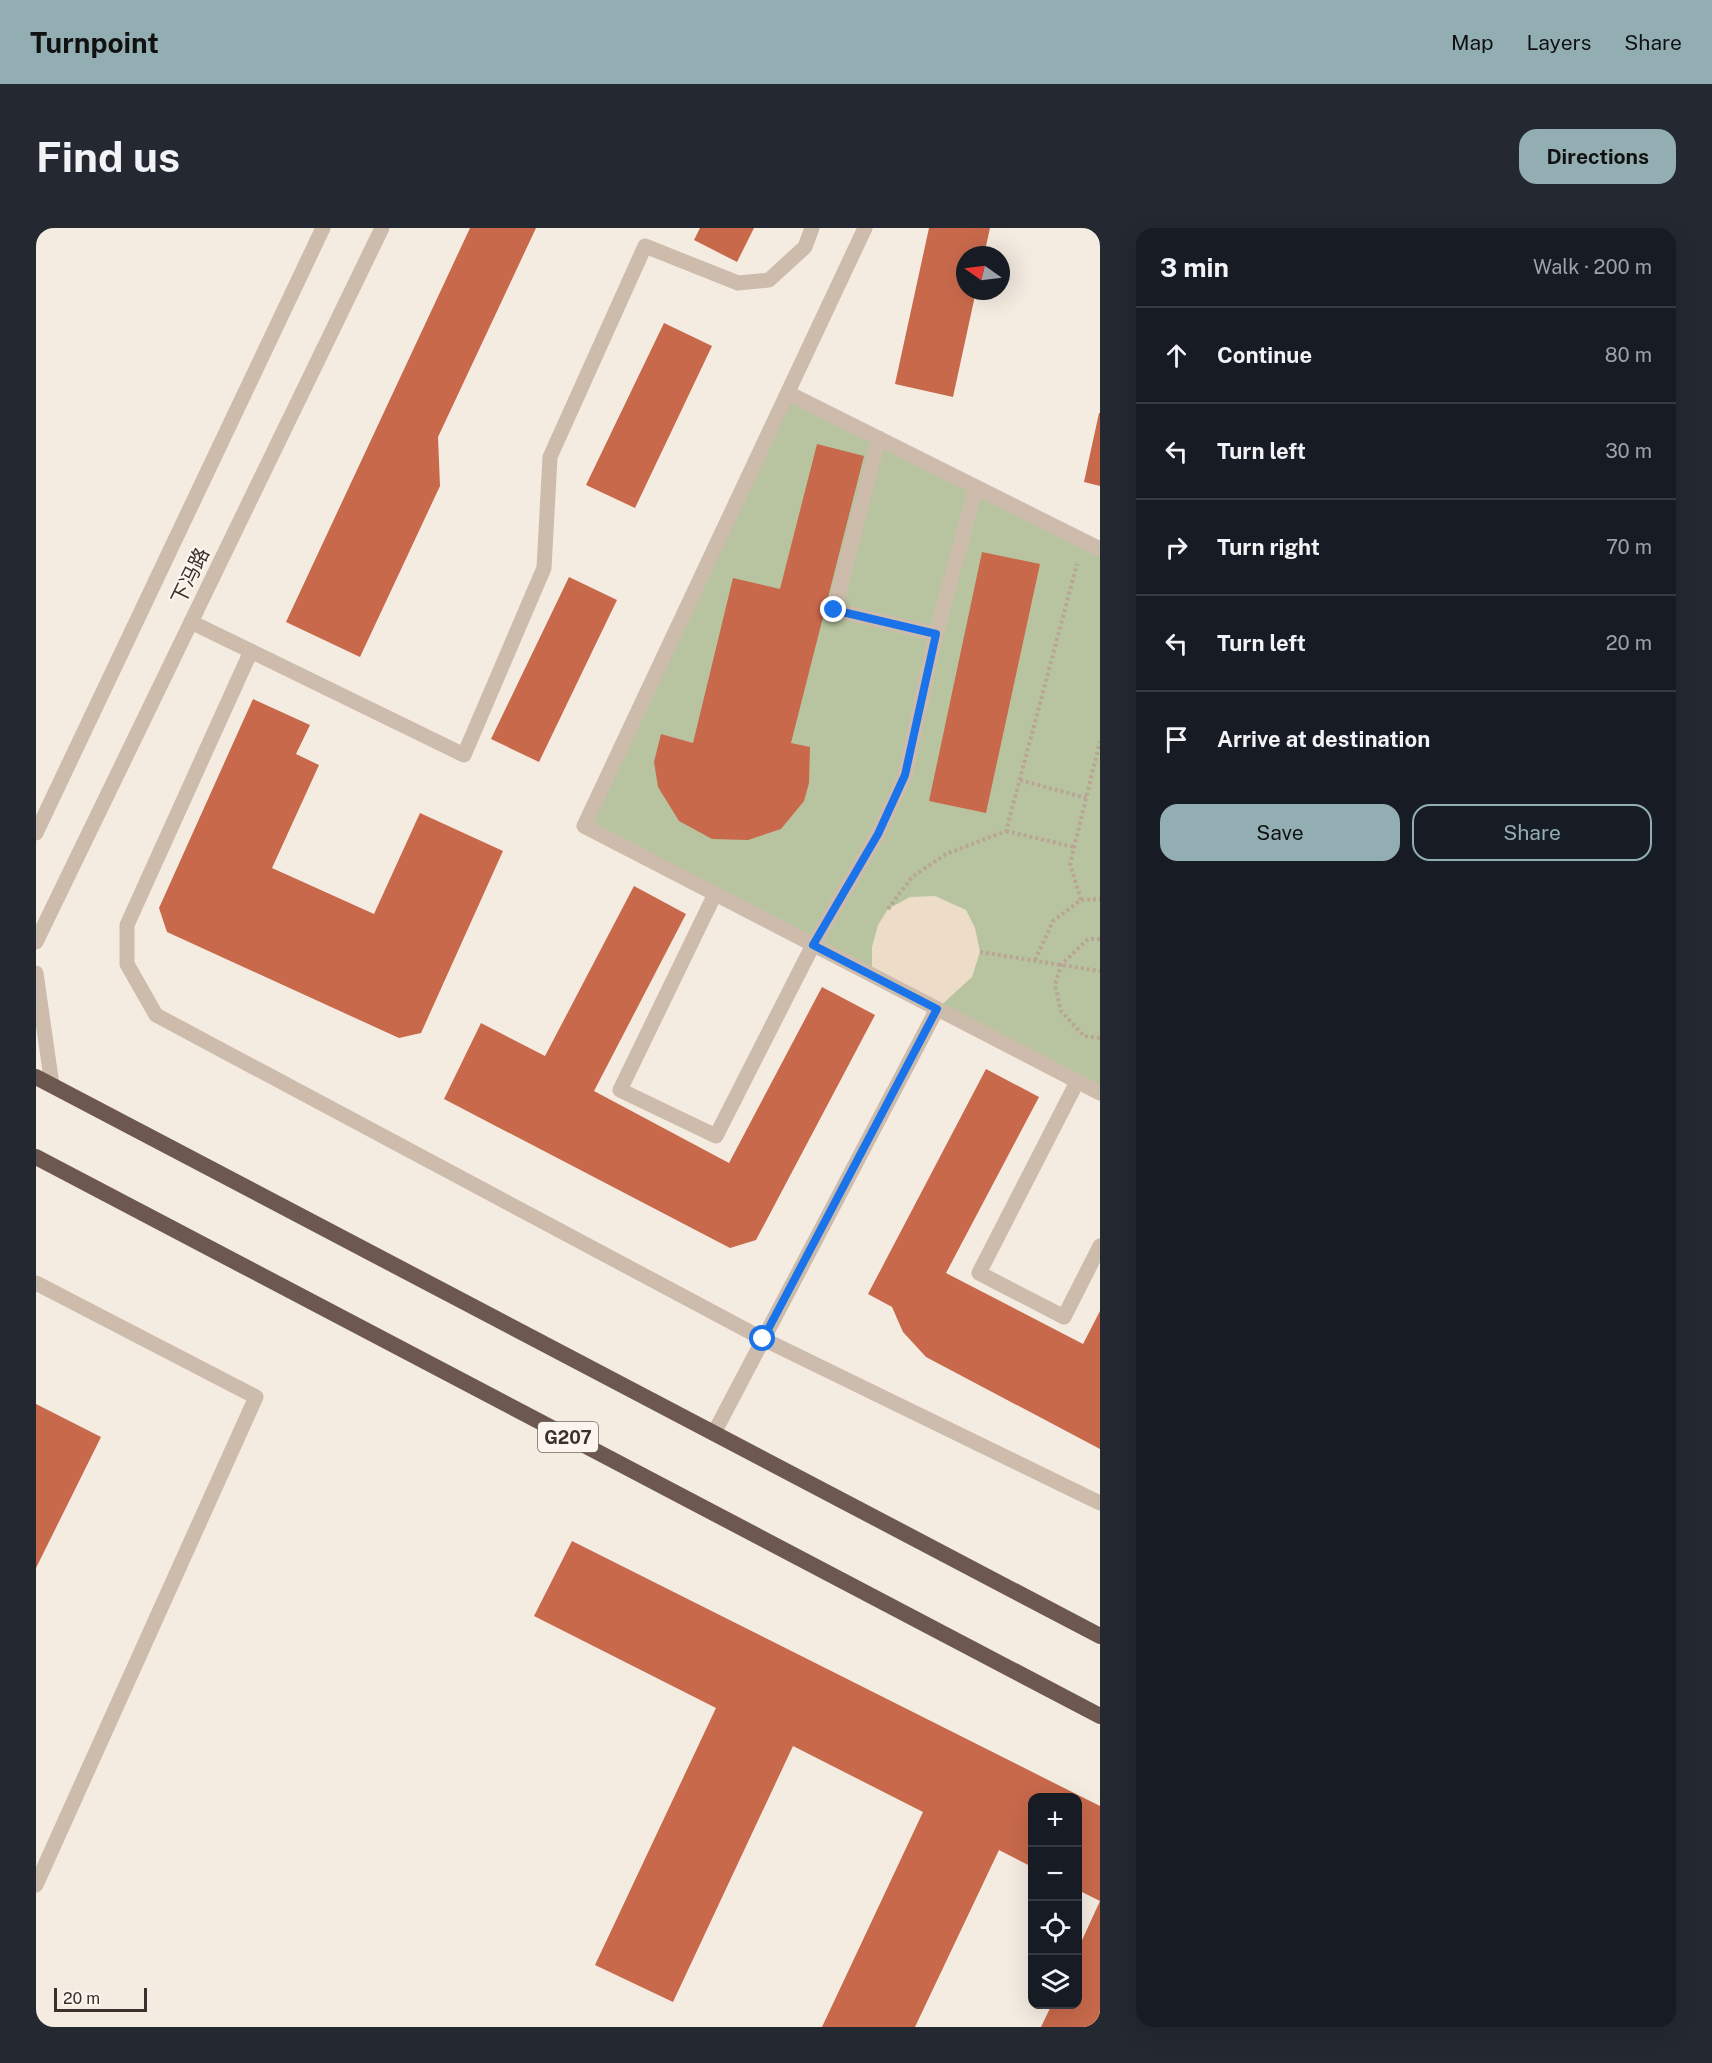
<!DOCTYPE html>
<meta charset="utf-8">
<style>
:root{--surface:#171b24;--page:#242831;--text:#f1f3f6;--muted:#9ea1a6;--line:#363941;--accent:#92aeb2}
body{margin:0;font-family:"Public Sans","Noto Sans SC",sans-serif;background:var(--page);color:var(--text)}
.controls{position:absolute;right:18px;bottom:18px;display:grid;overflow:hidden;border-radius:12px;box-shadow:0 6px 24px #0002}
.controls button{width:54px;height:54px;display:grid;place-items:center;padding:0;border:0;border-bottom:2px solid var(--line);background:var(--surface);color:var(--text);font:30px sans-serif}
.compass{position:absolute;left:920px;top:18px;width:54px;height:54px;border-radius:50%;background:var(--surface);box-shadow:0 6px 24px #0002;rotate:284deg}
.scale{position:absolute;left:18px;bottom:15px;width:93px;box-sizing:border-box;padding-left:6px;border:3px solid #3b302b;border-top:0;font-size:16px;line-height:21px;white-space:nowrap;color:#3b302b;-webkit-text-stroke:4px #fbf5ee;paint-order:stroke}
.stop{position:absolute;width:18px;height:18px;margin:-14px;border:4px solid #1a73e8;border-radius:50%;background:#fff}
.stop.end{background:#1a73e8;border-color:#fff;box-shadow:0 2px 6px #0008}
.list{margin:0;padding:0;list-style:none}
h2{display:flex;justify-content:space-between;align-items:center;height:78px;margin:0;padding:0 24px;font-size:26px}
h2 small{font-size:20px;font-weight:400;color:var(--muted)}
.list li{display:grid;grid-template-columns:39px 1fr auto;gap:18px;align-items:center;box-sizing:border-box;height:96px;padding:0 24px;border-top:2px solid var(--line)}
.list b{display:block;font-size:22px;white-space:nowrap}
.list em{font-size:20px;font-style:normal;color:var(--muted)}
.actions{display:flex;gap:12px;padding:18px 24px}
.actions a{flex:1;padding:14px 0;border:2px solid var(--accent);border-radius:18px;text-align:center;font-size:21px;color:var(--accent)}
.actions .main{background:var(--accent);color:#111}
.icon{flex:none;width:33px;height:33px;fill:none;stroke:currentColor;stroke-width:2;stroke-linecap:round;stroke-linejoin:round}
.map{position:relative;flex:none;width:1064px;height:1799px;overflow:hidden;border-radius:18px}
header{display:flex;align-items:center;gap:36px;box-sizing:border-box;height:84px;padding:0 30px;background:var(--accent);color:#111}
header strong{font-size:28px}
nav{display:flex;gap:33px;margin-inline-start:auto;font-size:21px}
.intro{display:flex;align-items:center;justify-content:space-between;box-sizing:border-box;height:144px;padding:0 36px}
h1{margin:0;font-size:42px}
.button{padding:15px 27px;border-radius:18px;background:var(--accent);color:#111;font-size:21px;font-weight:700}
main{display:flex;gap:36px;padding:0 36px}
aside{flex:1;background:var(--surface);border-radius:18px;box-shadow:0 6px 24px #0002}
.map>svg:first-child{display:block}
</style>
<header>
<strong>Turnpoint</strong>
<nav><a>Map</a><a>Layers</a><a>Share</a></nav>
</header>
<div class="intro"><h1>Find us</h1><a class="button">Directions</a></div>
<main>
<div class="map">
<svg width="1064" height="1799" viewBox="0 0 1064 1799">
<rect width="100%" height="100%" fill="#f4ebe1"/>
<!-- green -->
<path fill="#b8c4a0" d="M752 165 1064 321V865L548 598Z"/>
<!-- plaza -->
<path fill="#ecdcc8" d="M899 668 930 682 939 700 944 724 936 749 901 781 836 747V719L842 697 852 681 874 669Z"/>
<!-- building -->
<path fill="#c8694b" d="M434 0H500L402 209 404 258 324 429 250 394Z
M664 0H718L701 34 658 12Z
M893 0H954L948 27H929V63H940L917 169 859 156Z
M628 95 676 118 599 280 550 257Z
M1063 185H1064V258L1048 254Z
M781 216 828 228 755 515 774 519 773 555 768 573 745 601 712 612 676 611 643 593 622 559 618 534 625 506 657 515 697 350 744 361Z
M946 324 1004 336 950 585 893 573Z
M533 349 581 372 503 534 455 511Z
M217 471 274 497 260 526 283 537 236 640 338 686 384 585 467 623 385 805 363 810 131 704 123 680Z
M598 658 650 686 558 863 693 935 786 759 839 787 720 1012 694 1020 408 871 445 795 509 828Z
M950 841 1003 869 910 1045 1047 1116 1064 1083V1221L890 1129 867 1104 856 1079 832 1066Z
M0 1176 65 1209 0 1340Z
M536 1313 1064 1578V1673L1042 1662V1570H996V1639L963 1622 879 1799H786L887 1584 757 1518 637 1774 559 1737 680 1480 498 1388Z
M1064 1673V1799H1005L1016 1776H1042V1721Z"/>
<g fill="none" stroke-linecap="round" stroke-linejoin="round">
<!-- path -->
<path stroke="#b9a596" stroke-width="4" stroke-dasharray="3 3" stroke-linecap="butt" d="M984 552 1050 570
M970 603 1038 619
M1045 672 1034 636 1064 513
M852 681 876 649 910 626 970 603 1041 336
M1064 711H1052L1025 737 1019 757 1025 783 1048 808 1064 810
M944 724 1064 743
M999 732 1017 693 1045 672 1064 671"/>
<!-- service -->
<path stroke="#cdbbac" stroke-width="15" d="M829 0 548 598 1064 865
M752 165 1064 321
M843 210 798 382 900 406 940 259
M155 394 428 527 508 340 514 229 609 18 702 55 733 52 769 19 776 0
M679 666 584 862 680 908 777 717 842 606 869 547 900 406
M1041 854 943 1045 1028 1089 1064 1018
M0 1055 220 1169 0 1657"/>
<!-- pedestrian -->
<path stroke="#cdbbac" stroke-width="15" d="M215 423 91 697V736L120 787 727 1111 1064 1275
M678 1205 901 781"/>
<!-- minor -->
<path stroke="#cdbbac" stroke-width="15" d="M0 605 287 0
M0 714 346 0
M0 745 16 857"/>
<!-- trunk -->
<path stroke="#6c584f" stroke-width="16" d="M0 849 1064 1408
M0 929 1064 1488"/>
</g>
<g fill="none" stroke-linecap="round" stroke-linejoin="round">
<!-- route -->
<path stroke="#1a73e8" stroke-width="8" d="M727 1111 901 781 777 717 842 606 869 547 900 406 798 382"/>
</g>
<g text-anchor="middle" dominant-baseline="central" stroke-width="4.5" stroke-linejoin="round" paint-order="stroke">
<!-- shield labels -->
<rect fill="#fbf5ee" stroke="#756b66" stroke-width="1.5" x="502" y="1194" width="60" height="30" rx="4.5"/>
<g font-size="18" font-weight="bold" fill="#3b302b">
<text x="532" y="1209">G207</text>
</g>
<!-- street labels -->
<g font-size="20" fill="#3b302b" stroke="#fbf5ee">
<text transform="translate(154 348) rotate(-64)">下冯路</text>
</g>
</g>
</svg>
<div class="controls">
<button>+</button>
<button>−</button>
<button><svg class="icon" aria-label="locate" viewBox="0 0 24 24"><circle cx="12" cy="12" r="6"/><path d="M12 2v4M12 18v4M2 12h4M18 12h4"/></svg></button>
<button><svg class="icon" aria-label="layers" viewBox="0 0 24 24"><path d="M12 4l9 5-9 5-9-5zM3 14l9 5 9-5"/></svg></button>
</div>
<svg class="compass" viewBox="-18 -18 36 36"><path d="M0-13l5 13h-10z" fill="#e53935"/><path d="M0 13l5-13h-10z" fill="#9ea1a6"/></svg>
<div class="scale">20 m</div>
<div class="stop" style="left:727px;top:1111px"></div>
<div class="stop end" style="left:798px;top:382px"></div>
</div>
<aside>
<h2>3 min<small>Walk · 200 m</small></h2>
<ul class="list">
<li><svg class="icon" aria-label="ahead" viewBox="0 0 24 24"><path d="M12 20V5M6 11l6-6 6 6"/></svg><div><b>Continue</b></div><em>80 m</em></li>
<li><svg class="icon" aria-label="left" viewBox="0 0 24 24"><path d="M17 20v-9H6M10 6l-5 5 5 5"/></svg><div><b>Turn left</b></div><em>30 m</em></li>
<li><svg class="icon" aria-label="right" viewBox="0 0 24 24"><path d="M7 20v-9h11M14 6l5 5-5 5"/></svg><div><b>Turn right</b></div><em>70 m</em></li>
<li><svg class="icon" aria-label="left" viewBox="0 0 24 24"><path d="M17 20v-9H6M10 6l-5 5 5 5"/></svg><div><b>Turn left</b></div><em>20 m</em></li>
<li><svg class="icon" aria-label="arrive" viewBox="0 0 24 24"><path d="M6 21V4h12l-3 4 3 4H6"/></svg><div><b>Arrive at destination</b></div></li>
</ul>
<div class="actions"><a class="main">Save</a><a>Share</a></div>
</aside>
</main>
